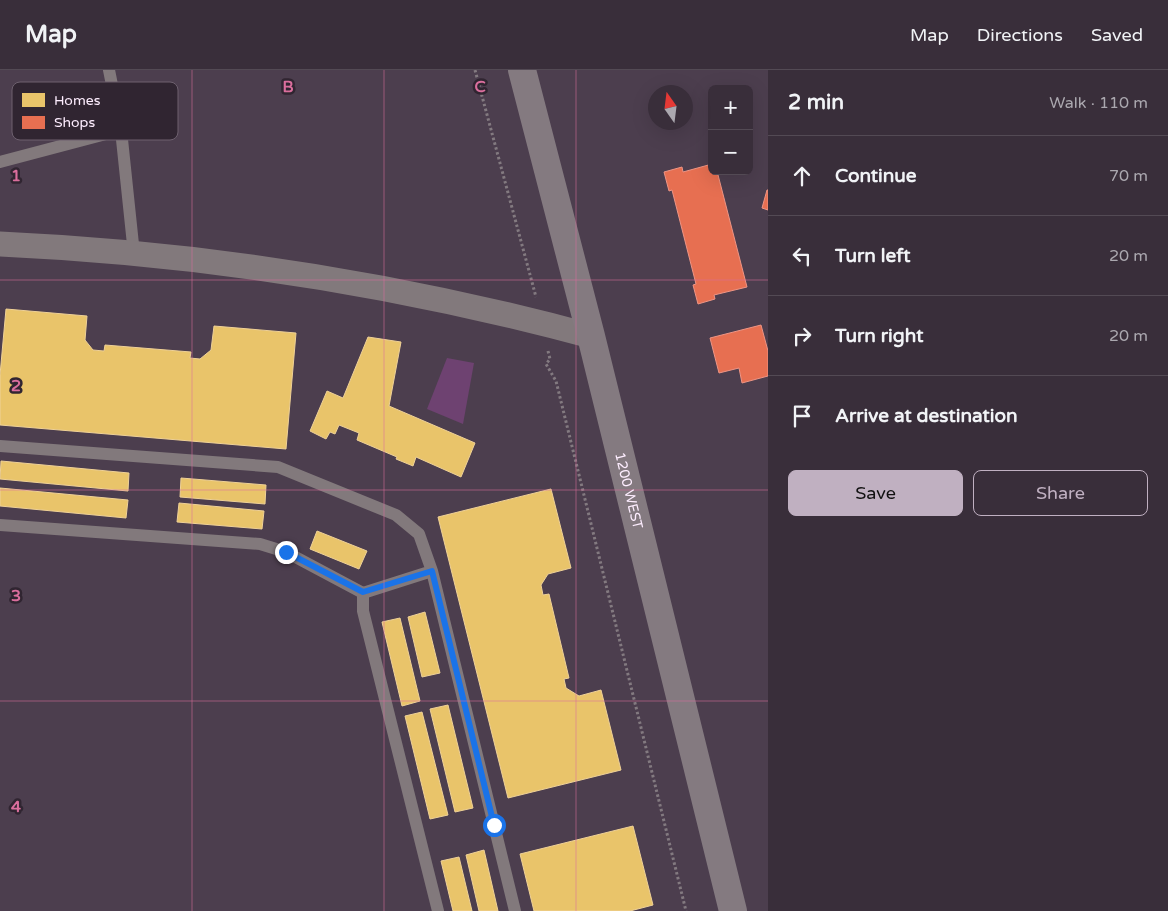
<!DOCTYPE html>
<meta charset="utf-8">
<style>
:root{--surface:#392e3a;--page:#403642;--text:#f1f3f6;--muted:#aba8af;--line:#534a54;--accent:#c0b0c1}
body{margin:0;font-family:"Varela Round",sans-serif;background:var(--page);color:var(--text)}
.controls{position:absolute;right:15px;top:15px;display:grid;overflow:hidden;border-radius:8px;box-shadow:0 5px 20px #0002}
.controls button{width:45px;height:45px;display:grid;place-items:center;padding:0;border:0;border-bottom:1px solid var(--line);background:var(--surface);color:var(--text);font:25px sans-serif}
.compass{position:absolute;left:648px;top:15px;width:45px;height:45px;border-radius:50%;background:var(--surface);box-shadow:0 5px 20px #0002;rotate:346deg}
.stop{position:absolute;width:15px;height:15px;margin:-11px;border:4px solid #1a73e8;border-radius:50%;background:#fff}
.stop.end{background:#1a73e8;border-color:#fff;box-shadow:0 1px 5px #0008}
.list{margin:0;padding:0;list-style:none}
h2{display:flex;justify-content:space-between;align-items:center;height:65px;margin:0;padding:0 20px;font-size:21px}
h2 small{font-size:16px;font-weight:400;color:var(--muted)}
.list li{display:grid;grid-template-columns:32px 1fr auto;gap:15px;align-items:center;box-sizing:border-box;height:80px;padding:0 20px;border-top:1px solid var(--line)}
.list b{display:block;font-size:19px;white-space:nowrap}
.list em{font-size:16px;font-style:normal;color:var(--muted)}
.actions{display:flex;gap:10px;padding:15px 20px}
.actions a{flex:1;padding:11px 0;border:1px solid var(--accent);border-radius:8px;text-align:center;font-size:18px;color:var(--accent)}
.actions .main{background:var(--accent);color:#111}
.icon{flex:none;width:28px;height:28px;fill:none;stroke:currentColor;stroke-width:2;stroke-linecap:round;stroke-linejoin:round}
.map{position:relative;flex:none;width:768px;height:841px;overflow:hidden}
header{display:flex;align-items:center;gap:30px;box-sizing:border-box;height:70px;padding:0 25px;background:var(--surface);border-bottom:1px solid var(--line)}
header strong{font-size:24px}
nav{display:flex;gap:28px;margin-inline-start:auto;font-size:18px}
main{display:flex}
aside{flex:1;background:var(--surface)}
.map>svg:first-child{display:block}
</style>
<header>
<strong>Map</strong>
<nav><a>Map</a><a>Directions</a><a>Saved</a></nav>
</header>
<main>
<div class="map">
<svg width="768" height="841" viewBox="0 0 768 841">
<rect width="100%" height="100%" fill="#4c3e4e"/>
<!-- water -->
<path fill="#6e4271" d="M447 288 474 293 463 354 427 339Z"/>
<!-- homes -->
<path fill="#e9c46a" stroke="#efd197" d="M6 239 87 246 85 270 93 280 104 281 105 275 191 282 190 288 200 289 211 280 214 256 296 263 286 379 0 355V305Z
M368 267 401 272 389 336 475 373 461 407 416 387 413 396 396 389 397 387 357 370 359 363 339 355 335 364 330 362 326 369 310 361 327 321 343 328Z
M1 391 129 403 128 421 0 409Z
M181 408 266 415 265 434 180 427Z
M0 418 128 430 126 448 0 436Z
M551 419 571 498 548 504 541 515 543 525 549 524 569 608 564 609 566 618 579 626 601 620 621 700 508 728 438 447Z
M179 433 264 441 262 459 177 452Z
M317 461 367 481 359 499 310 479Z
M425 542 440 603 422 607 408 547Z
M400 548 420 631 402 636 382 552Z
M448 635 473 738 455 742 430 639Z
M422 642 448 745 430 749 405 646Z
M633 756 653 835 630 841H534L520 784Z
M484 780 498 841H479L466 785Z
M459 787 472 841H453L441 791Z"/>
<!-- shops -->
<path fill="#e76f51" stroke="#ee9585" d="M712 94V101H717L747 217 714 225 715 229 698 234 693 215 696 214 672 120 669 121 664 102 682 97 683 102Z
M767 120H768V140L762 138Z
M761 255 768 281V306L742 313 739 298 719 303 710 268Z"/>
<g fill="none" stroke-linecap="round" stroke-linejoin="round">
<!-- path -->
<path stroke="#837a80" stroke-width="3" stroke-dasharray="2.5 2.5" stroke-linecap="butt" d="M475 0 536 227
M548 281 550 289 546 294 556 311 686 841"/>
<!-- lane -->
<path stroke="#82797c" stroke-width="12" d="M109 0 121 60
M0 92 121 60 134 184
M0 376 278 397 396 445 419 464 432 501 363 523 286 482 260 474 0 455
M432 501 515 841
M363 523V541L438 841"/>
<!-- street -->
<path stroke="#82797c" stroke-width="25" d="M0 174C199 183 399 214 591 266"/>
<!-- secondary -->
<path stroke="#847a80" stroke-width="28" id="s1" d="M522 0 591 266 733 841"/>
</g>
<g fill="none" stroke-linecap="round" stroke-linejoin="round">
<!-- route -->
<path stroke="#1a73e8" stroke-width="6" d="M286 482 363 522 432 501 494 755"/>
</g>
<!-- grid -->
<path fill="none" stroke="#da6e9d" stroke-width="1" stroke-opacity="0.55" d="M192 0V841M384 0V841M576 0V841M0 210H768M0 420H768M0 631H768"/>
<g text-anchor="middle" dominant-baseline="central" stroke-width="5" stroke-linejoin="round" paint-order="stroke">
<!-- street labels -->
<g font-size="14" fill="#feeeff" stroke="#302531">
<text stroke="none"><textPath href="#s1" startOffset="434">1200 WEST</textPath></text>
</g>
</g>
<!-- legend -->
<rect x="12" y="12" width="166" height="58" rx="8" fill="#302531" stroke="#6e616f" stroke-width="1"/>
<rect x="22" y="23" width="23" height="14" fill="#e9c46a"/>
<rect x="22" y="46" width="23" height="13" fill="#e76f51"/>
<g font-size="14" fill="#feeeff">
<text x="54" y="35">Homes</text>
<text x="54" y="57">Shops</text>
</g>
<g font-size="16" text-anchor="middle" font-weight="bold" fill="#da6e9d" stroke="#302531" stroke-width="5" stroke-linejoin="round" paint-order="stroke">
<text x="288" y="22">B</text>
<text x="480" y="22">C</text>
<text x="16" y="111">1</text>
<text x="16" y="321">2</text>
<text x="16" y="531">3</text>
<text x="16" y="742">4</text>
</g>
</svg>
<div class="controls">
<button>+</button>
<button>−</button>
</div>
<svg class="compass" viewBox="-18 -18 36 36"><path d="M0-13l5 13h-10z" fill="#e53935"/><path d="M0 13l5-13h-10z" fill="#aba8af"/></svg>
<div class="stop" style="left:494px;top:755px"></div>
<div class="stop end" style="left:286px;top:482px"></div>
</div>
<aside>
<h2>2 min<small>Walk · 110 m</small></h2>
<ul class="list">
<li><svg class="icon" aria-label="ahead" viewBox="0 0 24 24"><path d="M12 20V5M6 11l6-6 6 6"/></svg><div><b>Continue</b></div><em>70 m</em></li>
<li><svg class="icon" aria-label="left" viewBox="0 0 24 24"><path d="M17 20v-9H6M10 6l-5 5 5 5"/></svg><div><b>Turn left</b></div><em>20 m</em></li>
<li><svg class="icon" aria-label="right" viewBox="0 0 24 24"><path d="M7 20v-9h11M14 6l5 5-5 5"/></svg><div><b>Turn right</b></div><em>20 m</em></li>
<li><svg class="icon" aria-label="arrive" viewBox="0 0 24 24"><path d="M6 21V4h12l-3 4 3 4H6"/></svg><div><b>Arrive at destination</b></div></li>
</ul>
<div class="actions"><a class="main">Save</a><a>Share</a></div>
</aside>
</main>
